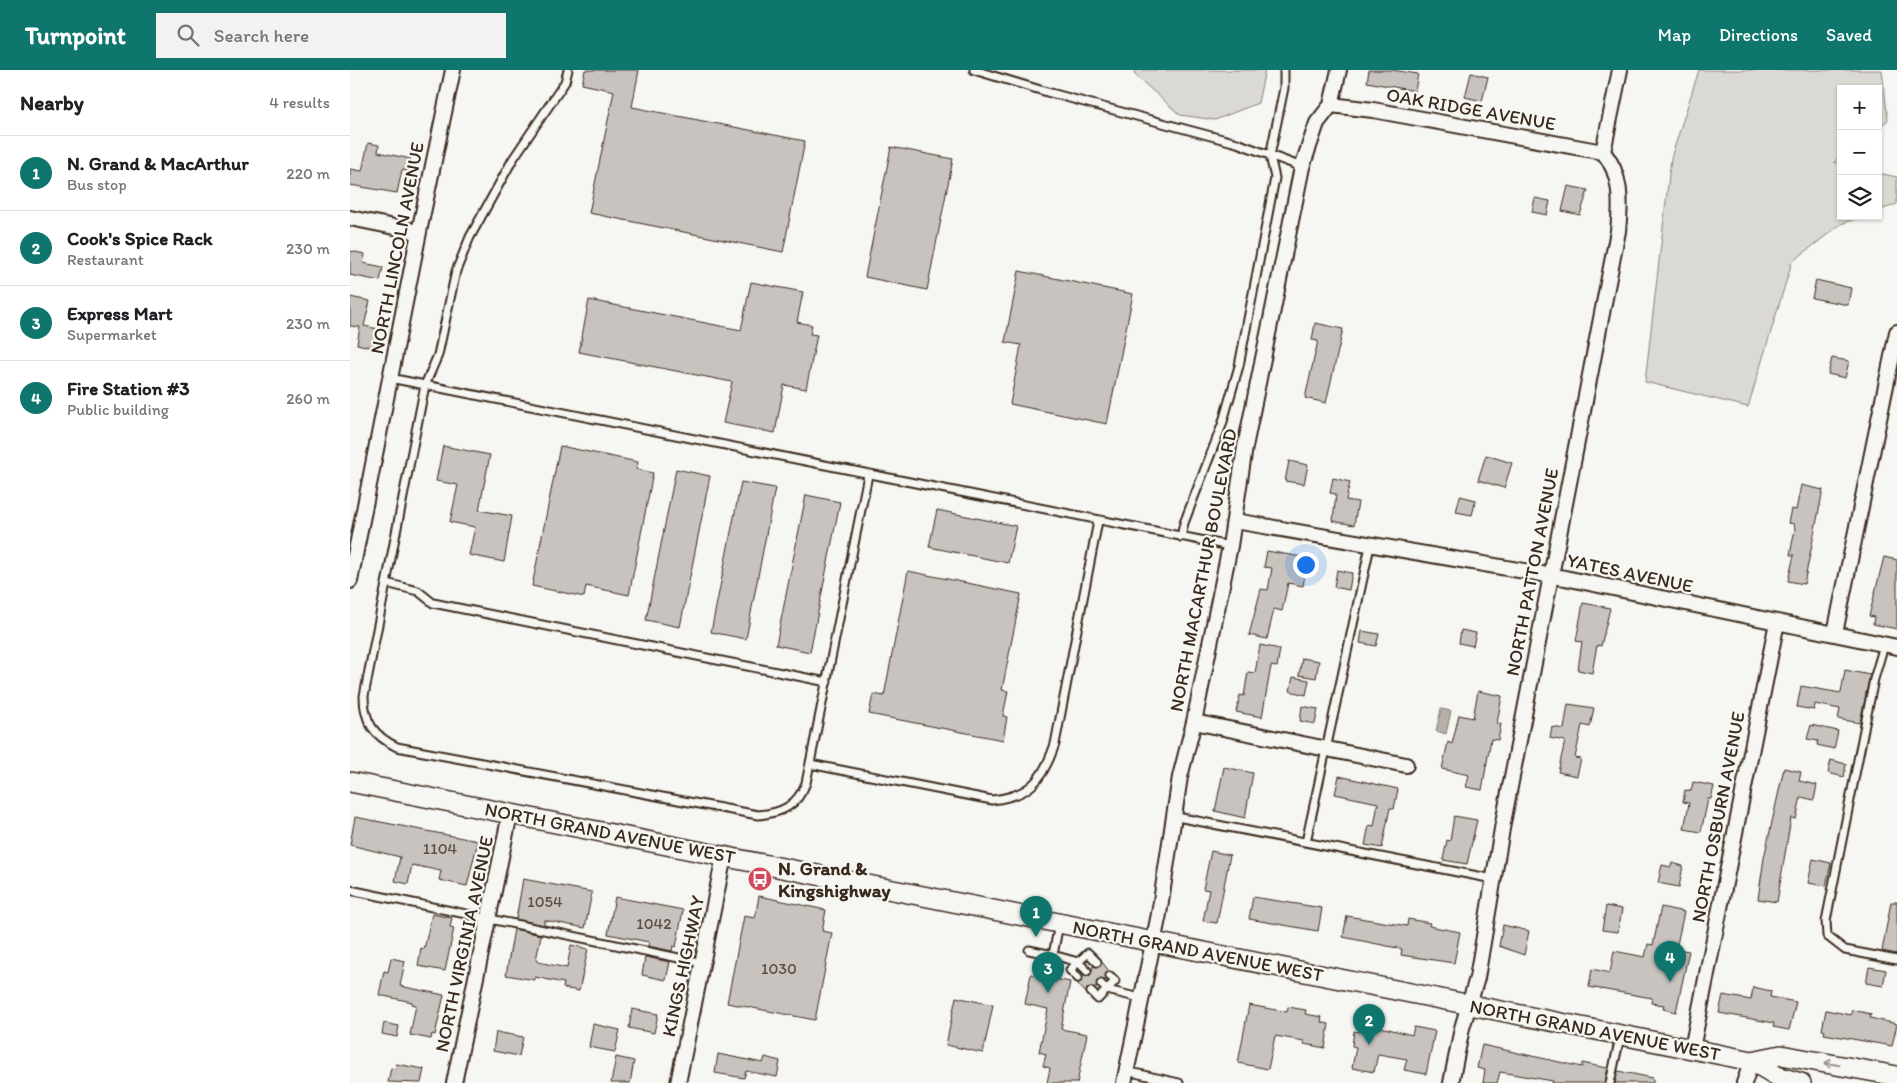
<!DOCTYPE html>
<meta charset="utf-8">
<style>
:root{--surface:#fff;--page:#f2f2f2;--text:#202124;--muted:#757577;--line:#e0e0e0;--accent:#0f766e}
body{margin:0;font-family:Itim,sans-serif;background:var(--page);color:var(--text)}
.controls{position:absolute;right:15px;top:15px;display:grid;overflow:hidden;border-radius:0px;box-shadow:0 1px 4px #0004}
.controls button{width:45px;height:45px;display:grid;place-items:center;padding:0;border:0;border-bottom:1px solid var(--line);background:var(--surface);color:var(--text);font:25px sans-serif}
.you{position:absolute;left:955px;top:494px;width:18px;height:18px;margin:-12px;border:4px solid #fff;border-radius:50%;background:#1a73e8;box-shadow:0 0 0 8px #1a73e833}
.badge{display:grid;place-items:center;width:32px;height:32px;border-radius:50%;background:var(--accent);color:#fff;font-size:16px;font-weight:700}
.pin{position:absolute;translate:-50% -41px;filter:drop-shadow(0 1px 2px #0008)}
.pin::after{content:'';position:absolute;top:26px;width:18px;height:15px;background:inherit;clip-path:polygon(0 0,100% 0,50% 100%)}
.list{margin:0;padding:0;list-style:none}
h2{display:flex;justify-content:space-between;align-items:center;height:65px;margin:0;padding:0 20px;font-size:21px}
h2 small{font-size:16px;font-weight:400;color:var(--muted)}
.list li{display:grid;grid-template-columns:32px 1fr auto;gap:15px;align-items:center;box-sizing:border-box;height:75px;padding:0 20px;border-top:1px solid var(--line)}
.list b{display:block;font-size:19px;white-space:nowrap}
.list p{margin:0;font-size:16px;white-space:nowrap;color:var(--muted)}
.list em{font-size:16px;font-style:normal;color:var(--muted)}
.icon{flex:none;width:28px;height:28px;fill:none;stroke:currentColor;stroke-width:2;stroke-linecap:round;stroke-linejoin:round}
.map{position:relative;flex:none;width:1547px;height:1013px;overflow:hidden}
header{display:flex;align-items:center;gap:30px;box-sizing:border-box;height:70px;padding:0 25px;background:var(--accent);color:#fff}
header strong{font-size:24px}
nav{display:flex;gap:28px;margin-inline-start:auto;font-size:18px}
.search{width:350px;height:45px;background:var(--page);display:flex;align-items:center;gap:12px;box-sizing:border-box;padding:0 18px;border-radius:0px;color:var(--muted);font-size:19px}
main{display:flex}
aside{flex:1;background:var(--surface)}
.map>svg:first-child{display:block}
</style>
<header>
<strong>Turnpoint</strong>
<div class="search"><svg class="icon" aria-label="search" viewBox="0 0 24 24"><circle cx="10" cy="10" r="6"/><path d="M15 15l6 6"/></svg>Search here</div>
<nav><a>Map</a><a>Directions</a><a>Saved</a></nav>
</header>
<main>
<aside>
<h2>Nearby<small>4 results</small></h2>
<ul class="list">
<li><span class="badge">1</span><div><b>N. Grand &amp; MacArthur</b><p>Bus stop</p></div><em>220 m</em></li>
<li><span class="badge">2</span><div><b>Cook's Spice Rack</b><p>Restaurant</p></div><em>230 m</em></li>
<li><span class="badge">3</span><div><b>Express Mart</b><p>Supermarket</p></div><em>230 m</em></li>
<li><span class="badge">4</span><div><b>Fire Station #3</b><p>Public building</p></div><em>260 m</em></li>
</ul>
</aside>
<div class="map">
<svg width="1547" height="1013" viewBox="0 0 1547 1013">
<rect width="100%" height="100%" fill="#f6f6f2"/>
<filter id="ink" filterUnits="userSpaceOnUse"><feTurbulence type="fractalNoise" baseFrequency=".02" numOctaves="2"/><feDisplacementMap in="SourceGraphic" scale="10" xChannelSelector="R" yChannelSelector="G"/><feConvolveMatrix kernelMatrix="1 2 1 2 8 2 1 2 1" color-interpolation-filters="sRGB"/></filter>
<g filter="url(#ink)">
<!-- green -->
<path fill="#dad9d3" stroke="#8a8278" d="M784 0H915L908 33 865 50 830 45 785 5Z
M1349 0H1532L1538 50 1528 58V19H1491V86L1484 92 1491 94V146H1513L1491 154 1442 192 1398 337 1295 312 1321 88Z
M1528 103 1547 107V134L1528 141Z"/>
<!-- water -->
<path fill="#b6b0a9" stroke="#857a71" d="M1091 639 1101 641 1096 664 1086 661Z"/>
<!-- building -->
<path fill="#c8c3be" stroke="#3b2a1e" d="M235 0H289L282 37 455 71 433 182 239 143 264 21 232 14Z
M1019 0H1042L1068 4 1065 21 1017 12Z
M1121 3 1138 7 1132 31 1115 27Z
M18 73 29 75 28 82 61 89 58 101 52 100 47 123 0 115V99L12 101Z
M541 77 603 89 577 220 515 207Z
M1218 116 1238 120 1230 145 1212 141Z
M1185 128 1200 131 1197 145 1182 142Z
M0 181 15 184 13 193 33 197 30 211 0 205Z
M669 201 783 224 757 354 660 334 671 275 655 272Z
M1466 210 1501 218 1498 235 1462 228Z
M401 212 453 222 447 252 462 255 460 264 467 265 456 319 434 315 425 363 373 353 382 312 229 282 239 230 391 260Z
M0 227 20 231 14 256 28 259 24 278 7 274 10 257 0 256Z
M965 253 993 259 976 333 955 328 968 271 962 270Z
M1482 288 1499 291 1495 308 1478 304Z
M93 376 140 385 129 440 162 446 154 492 119 485 125 457 100 452 108 415 86 411Z
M210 376 288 392 286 399 303 403 279 525 236 516 234 527 182 516Z
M1136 385 1162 393 1154 418 1128 410Z
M939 391 958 395 954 414 935 411Z
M326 399 360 406 330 557 296 550Z
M983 408 1000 412 996 430 1008 432 1004 455 983 451 986 424 980 423Z
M391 412 425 418 396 569 361 562Z
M1451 415 1473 420 1454 514 1438 511 1444 485H1440L1445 459 1444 454 1438 453 1441 439 1446 440Z
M456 425 490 432 460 582 426 575Z
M1110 426 1126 430 1122 445 1106 442Z
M587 440 666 456 658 493 579 477Z
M917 481 958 488 953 516 938 513 932 541 924 539 917 569 899 565 911 519 918 520 922 498 914 497Z
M1534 487 1547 490V559L1523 554 1524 547 1519 546Z
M987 500 1002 503 999 520 984 517Z
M558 501 671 524 652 620 658 621 653 646 657 647 653 670 519 644 523 624 534 626Z
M1233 533 1260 538 1251 576 1247 575 1242 603 1228 600 1232 572 1226 571Z
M1111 560 1126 563 1123 576 1109 573Z
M1012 561 1029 564 1026 576 1010 573Z
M910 575 930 579 927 597 921 596 912 647 886 642 890 625 894 626 898 602 905 603Z
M952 588 969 591 966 608 949 605Z
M1495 600 1520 605 1510 653 1488 649 1490 639 1465 634 1464 640 1447 637 1451 616 1491 623Z
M943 607 959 610 956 625 940 621Z
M1128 621 1152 626 1147 653 1151 654 1148 670 1141 669 1132 720 1116 717 1119 705 1092 699 1098 672 1102 674 1109 645 1123 648Z
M1218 634 1244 638 1240 657 1232 655 1225 688 1231 689 1227 706 1208 702 1215 671 1200 668 1202 657 1214 659Z
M952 636 968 639 965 654 950 651Z
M1461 655 1488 661 1484 679 1467 675 1468 671 1457 669Z
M1481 690 1496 694 1494 707 1478 703Z
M874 697 903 703 895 748 865 741Z
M1434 698 1451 702 1449 711 1467 715 1464 730 1451 727 1446 749 1441 748 1427 832 1408 829 1414 788Z
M989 706 1048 719 1044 739 1040 738 1032 778 1015 775 1019 755 1024 756 1028 733 985 724Z
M1343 712 1364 716 1361 729H1358L1351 762 1334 759 1339 733 1333 732 1335 720 1341 721Z
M1104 746 1127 750 1117 794 1093 790 1097 770 1100 771Z
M5 747 128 771 117 816 89 810 91 801 62 795 58 814 45 811 50 787 0 775Z
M861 781 880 785 867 853 853 851 859 820 853 819Z
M1463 789 1481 793 1476 816 1458 813Z
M1322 793 1333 796 1329 817 1308 813 1312 795 1321 797Z
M173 809 242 822 235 858 194 850V855L166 849Z
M409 826 476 840 472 861 482 863 465 950 377 933 394 846 405 848Z
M265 827 333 840 326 877 323 876 322 881 298 876 299 872 258 864Z
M903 827 972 838 968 861 899 849Z
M1541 832H1547V884L1532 881Z
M1256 836 1272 839 1268 862 1252 860Z
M1311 837 1334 842 1326 879 1339 881 1326 942 1313 939 1314 935 1301 933 1302 928 1239 917 1242 899 1260 903 1264 881 1295 887 1298 874 1303 875Z
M82 844 102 848 100 857 104 858 95 901 68 896 71 878 74 879Z
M997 846 1057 856 1058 849 1080 853 1079 856 1110 862 1104 893 1051 885 1052 879 993 867Z
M1153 855 1179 861 1174 885 1149 876Z
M164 859 191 865 186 890 188 892 217 898 221 875 238 879 229 921 213 918 214 913 185 907V910L156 905Z
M295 887 320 892 316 910 292 905Z
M41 888 55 891 50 916 94 925 85 965 82 964 81 969 60 965 66 935 62 934V932L29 925 34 901 38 902Z
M752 892 759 901 755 904 756 910H748L747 917H739L736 923 727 913 732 911 733 904 738 906 741 904 743 896 749 897Z
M1519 897 1536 900 1533 916 1516 913Z
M681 904 720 912 711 959 737 964 727 1013H697L700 998 693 996 696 984 689 982 698 939 675 934Z
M1403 917 1421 921 1420 927 1446 932 1439 960 1423 957 1424 953 1369 943 1373 925 1401 930Z
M606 927 643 935 633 983 596 975Z
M899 935 937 942 938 937 956 940 955 944 972 947 971 952 979 954 975 978 954 974V971L925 966 918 999 888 993Z
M282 939 308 944 304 963 279 958Z
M1476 940 1501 945 1502 940 1521 944 1520 948 1547 954 1542 976 1474 964 1475 961 1472 960Z
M1011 952 1062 965 1064 957 1085 961 1076 1004 1054 1000 1057 989 1028 984 1024 1002 1002 998 1006 977 1002 976 1004 961 1009 962Z
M34 953 49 956 47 967 32 964Z
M243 954 270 960 265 982 239 977Z
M146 962 173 967 169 986 143 981Z
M1132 975 1232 997V993L1252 997 1258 998 1255 1013H1202L1203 1011 1150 1002 1147 1013H1133L1135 1000 1127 998Z
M368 984 413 993 415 987 430 991 427 1007 396 1001 394 1008 365 1003Z
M266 987 284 991 280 1013H261Z
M46 994 74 999 71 1013 38 1012 41 998 45 999Z
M1268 1001 1303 1008V1013H1265Z"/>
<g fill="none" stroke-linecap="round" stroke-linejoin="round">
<defs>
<path id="lane" d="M218 0 215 12 163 89 120 167 106 201 88 285 75 315 14 626C14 652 24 666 47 677L408 745C432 743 447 736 456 713L518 405
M624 0 697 22 887 73 952 97
M40 308 880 476
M831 467 834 453 872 355 889 296 925 108 920 86 934 18V0
M36 513 68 521 83 533 477 612
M1534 575 1524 609 1476 851 1477 866 1495 880 1547 890
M460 694 642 730C681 726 693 709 705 674L748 451
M822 746 1143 809
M956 772 1020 476
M0 820 353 893
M679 880 703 885 709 854
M703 885 728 892 737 901
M728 908 720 900 738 883 747 892
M751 914 757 920 790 928
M741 922 748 929 765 911 760 906
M776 1001 829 1013
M1260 1013 1270 967"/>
<path id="street" d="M981 35 1023 40 1253 82
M0 148 69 162
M885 451 1215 508 1547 577
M0 511 69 162 103 0
M1485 563 1547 262
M844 652 1056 695
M1342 979 1427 552
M104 1013 160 744
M328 1013 374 786
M774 1013 809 844 830 707 844 652 880 476 895 377 952 97 967 53 981 35 989 0
M1101 1013 1112 958 1127 908 1153 753 1268 161C1271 133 1272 104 1253 82L1270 0
M1394 1013 1402 991"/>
<path id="secondary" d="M0 712 1402 991 1427 1006 1451 1013
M1402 991 1431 985 1547 1006"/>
</defs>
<!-- lane casing -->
<use href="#lane" stroke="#3b2a1e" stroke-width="11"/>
<!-- street casing -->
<use href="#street" stroke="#3b2a1e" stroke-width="18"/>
<!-- secondary casing -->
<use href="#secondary" stroke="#3b2a1e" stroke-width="22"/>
<!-- lane -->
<use href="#lane" stroke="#f6f6f2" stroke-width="7"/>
<!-- street -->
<use href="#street" stroke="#f6f6f2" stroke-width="14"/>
<!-- secondary -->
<use href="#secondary" stroke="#f6f6f2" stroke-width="19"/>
</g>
<!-- one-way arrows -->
<defs><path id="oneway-shaft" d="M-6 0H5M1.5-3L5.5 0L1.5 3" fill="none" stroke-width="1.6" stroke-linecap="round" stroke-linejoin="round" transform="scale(1.25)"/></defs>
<use stroke="#989088" href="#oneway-shaft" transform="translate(1482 994) rotate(-170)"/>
</g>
<!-- icons -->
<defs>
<symbol id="bus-disc" viewBox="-11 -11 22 22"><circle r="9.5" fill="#d1495b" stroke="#f6f6f2"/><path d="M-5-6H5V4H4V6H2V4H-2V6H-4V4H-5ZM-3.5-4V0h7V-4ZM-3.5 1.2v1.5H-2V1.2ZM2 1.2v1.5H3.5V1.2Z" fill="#fff"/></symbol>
</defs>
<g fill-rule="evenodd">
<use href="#bus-disc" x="396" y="795" width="28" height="28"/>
</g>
<g text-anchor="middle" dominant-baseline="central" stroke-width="4.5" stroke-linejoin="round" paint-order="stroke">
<!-- number labels -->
<g font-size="16" fill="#5e5046">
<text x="90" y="778">1104</text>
<text x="195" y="831">1054</text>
<text x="304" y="853">1042</text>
<text x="429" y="898">1030</text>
</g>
<!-- street labels -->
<g font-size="19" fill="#3b2a1e" stroke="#f6f6f2">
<text transform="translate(1121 39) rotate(10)">OAK RIDGE AVENUE</text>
<text transform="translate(47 178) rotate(-79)">NORTH LINCOLN AVENUE</text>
<text transform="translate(853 500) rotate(-79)">NORTH MACARTHUR BOULEVARD</text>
<text transform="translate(1182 502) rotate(-79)">NORTH PATTON AVENUE</text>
<text transform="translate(1280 503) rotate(12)">YATES AVENUE</text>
<text transform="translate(1368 747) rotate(-79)">NORTH OSBURN AVENUE</text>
<text transform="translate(260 763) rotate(11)">NORTH GRAND AVENUE WEST</text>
<text transform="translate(114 874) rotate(-78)">NORTH VIRGINIA AVENUE</text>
<text transform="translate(848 881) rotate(11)">NORTH GRAND AVENUE WEST</text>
<text transform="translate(333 896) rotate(-78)">KINGS HIGHWAY</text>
<text transform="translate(1245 960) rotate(11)">NORTH GRAND AVENUE WEST</text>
</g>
<!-- poi labels -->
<g font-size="19" font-weight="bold" fill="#3b2a1e" stroke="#f6f6f2" text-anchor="start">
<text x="428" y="798">N. Grand &amp;<tspan x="428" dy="22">Kingshighway</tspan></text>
</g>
</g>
</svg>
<div class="controls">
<button>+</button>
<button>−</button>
<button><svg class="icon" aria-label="layers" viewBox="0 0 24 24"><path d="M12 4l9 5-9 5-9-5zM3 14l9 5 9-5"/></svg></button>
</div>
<div class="you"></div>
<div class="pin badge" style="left:686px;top:867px">1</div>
<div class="pin badge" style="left:1019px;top:975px">2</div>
<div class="pin badge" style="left:698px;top:923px">3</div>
<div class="pin badge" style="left:1320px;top:912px">4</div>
</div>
</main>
